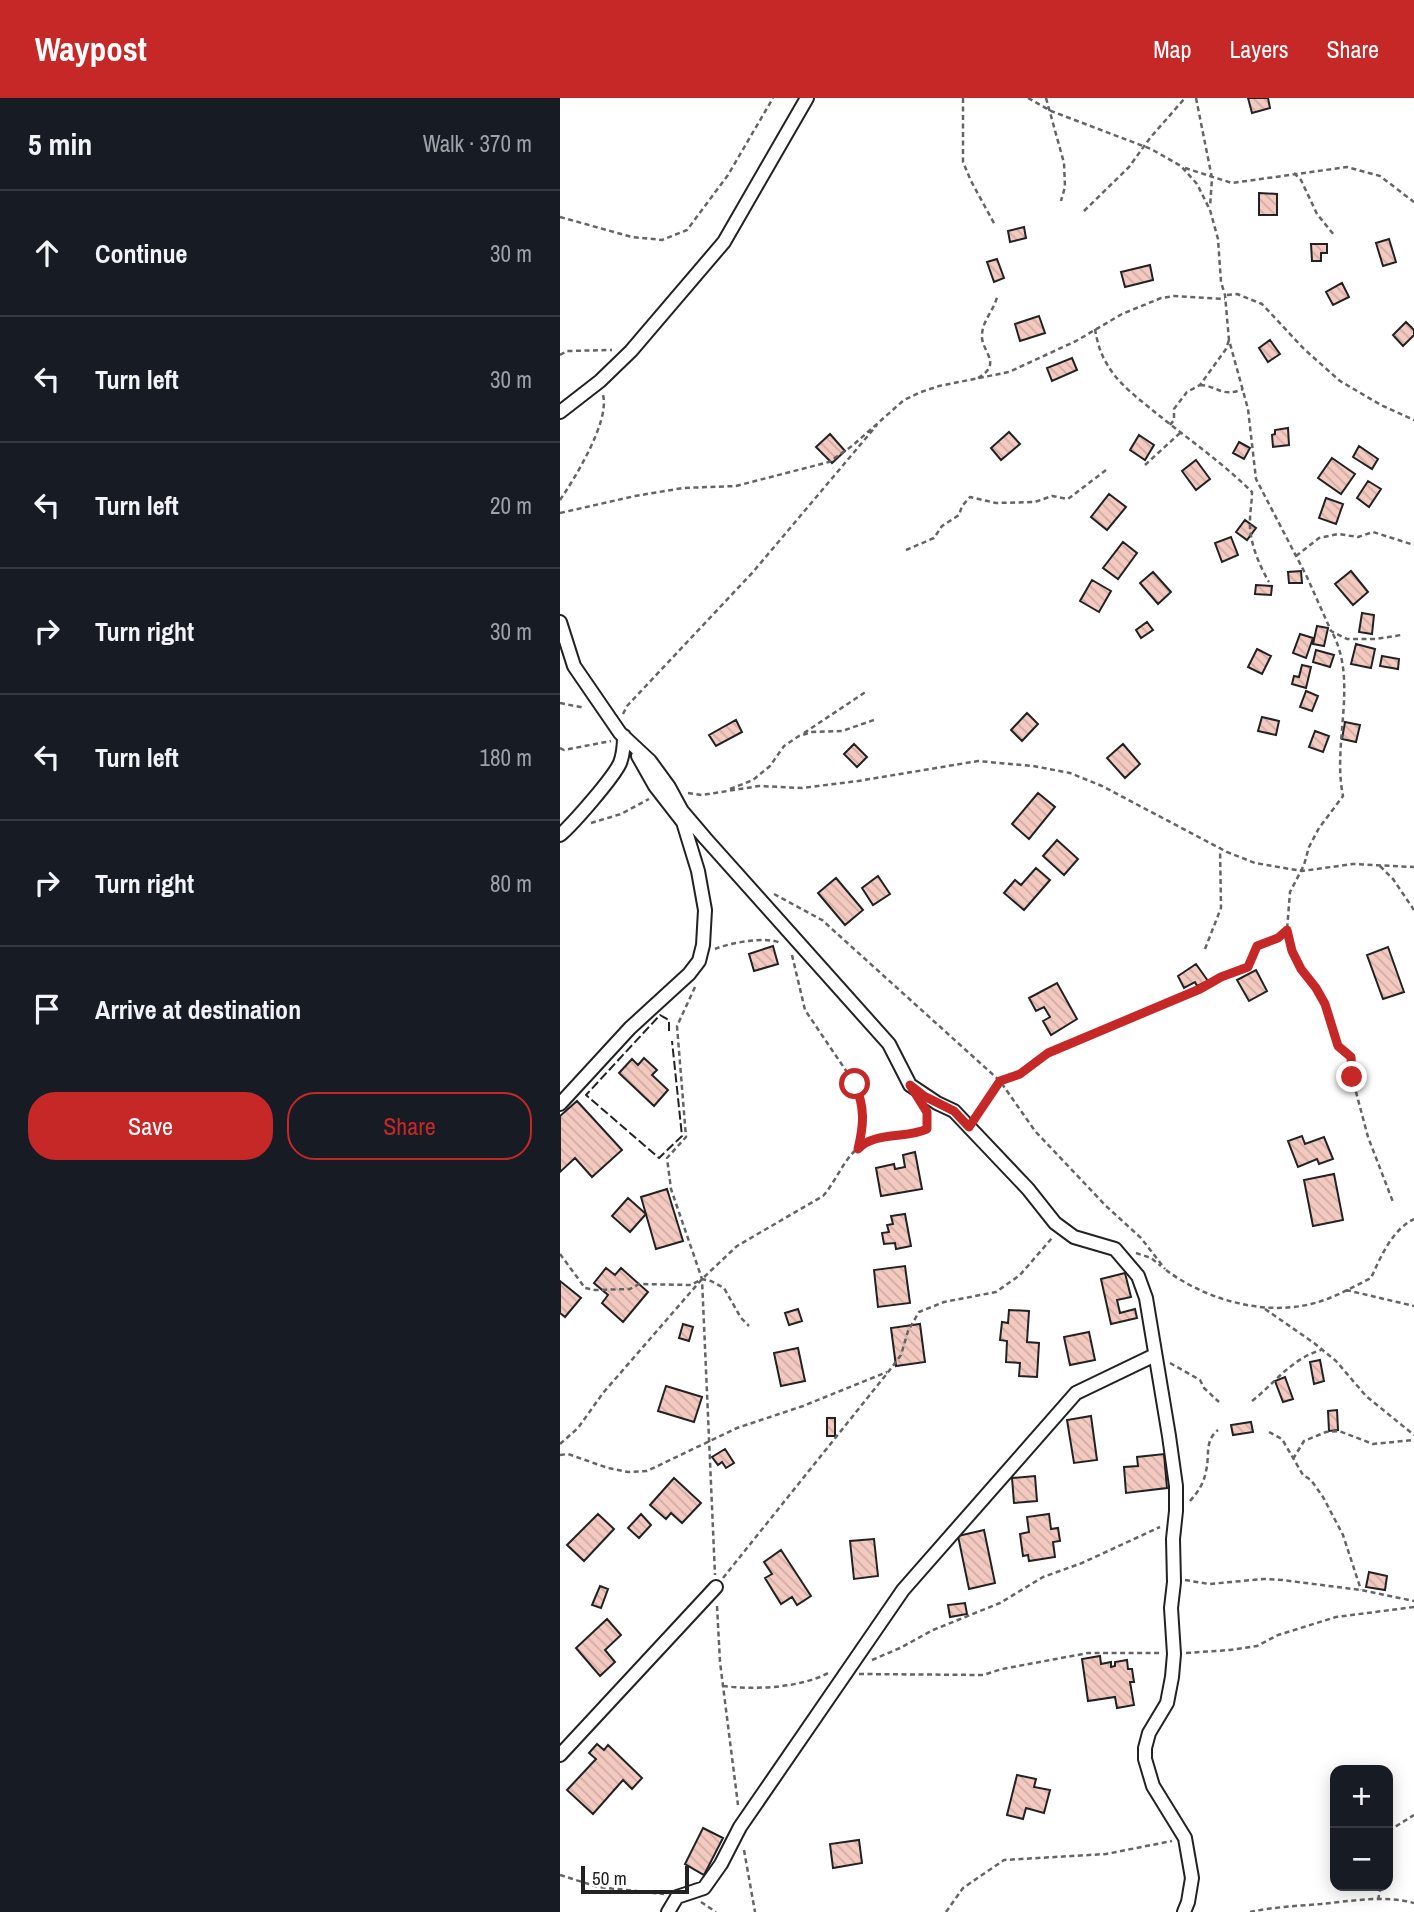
<!DOCTYPE html>
<meta charset="utf-8">
<style>
:root{--surface:#171b24;--page:#20242c;--text:#f1f3f6;--muted:#9ea1a6;--line:#363941;--accent:#c62828}
body{margin:0;font-family:"Archivo Narrow",sans-serif;background:var(--page);color:var(--text)}
.controls{position:absolute;right:21px;bottom:21px;display:grid;overflow:hidden;border-radius:14px;box-shadow:0 4px 18px #0003}
.controls button{width:63px;height:63px;display:grid;place-items:center;padding:0;border:0;border-bottom:2px solid var(--line);background:var(--surface);color:var(--text);font:35px sans-serif}
.scale{position:absolute;left:21px;bottom:18px;width:108px;box-sizing:border-box;padding-left:7px;border:4px solid #222;border-top:0;font-size:19px;line-height:24px;white-space:nowrap;color:#222;-webkit-text-stroke:5px #fff;paint-order:stroke}
.stop{position:absolute;width:21px;height:21px;margin:-16px;border:5px solid #c62828;border-radius:50%;background:#fff}
.stop.end{background:#c62828;border-color:#fff;box-shadow:0 2px 7px #0008}
.list{margin:0;padding:0;list-style:none}
h2{display:flex;justify-content:space-between;align-items:center;height:91px;margin:0;padding:0 28px;font-size:30px}
h2 small{font-size:23px;font-weight:400;color:var(--muted)}
.list li{display:grid;grid-template-columns:46px 1fr auto;gap:21px;align-items:center;box-sizing:border-box;height:126px;padding:0 28px;border-top:2px solid var(--line)}
.list b{display:block;font-size:26px;white-space:nowrap}
.list em{font-size:23px;font-style:normal;color:var(--muted)}
.actions{display:flex;gap:14px;padding:21px 28px}
.actions a{flex:1;padding:16px 0;border:2px solid var(--accent);border-radius:28px;text-align:center;font-size:24px;color:var(--accent)}
.actions .main{background:var(--accent);color:#fff}
.icon{flex:none;width:38px;height:38px;fill:none;stroke:currentColor;stroke-width:2;stroke-linecap:round;stroke-linejoin:round}
.map{position:relative;flex:none;width:854px;height:1814px;overflow:hidden}
header{display:flex;align-items:center;gap:42px;box-sizing:border-box;height:98px;padding:0 35px;background:var(--accent);color:#fff}
header strong{font-size:33px}
nav{display:flex;gap:38px;margin-inline-start:auto;font-size:24px}
main{display:flex}
aside{flex:1;background:var(--surface)}
.map>svg:first-child{display:block}
</style>
<header>
<strong>Waypost</strong>
<nav><a>Map</a><a>Layers</a><a>Share</a></nav>
</header>
<main>
<aside>
<h2>5 min<small>Walk · 370 m</small></h2>
<ul class="list">
<li><svg class="icon" aria-label="ahead" viewBox="0 0 24 24"><path d="M12 20V5M6 11l6-6 6 6"/></svg><div><b>Continue</b></div><em>30 m</em></li>
<li><svg class="icon" aria-label="left" viewBox="0 0 24 24"><path d="M17 20v-9H6M10 6l-5 5 5 5"/></svg><div><b>Turn left</b></div><em>30 m</em></li>
<li><svg class="icon" aria-label="left" viewBox="0 0 24 24"><path d="M17 20v-9H6M10 6l-5 5 5 5"/></svg><div><b>Turn left</b></div><em>20 m</em></li>
<li><svg class="icon" aria-label="right" viewBox="0 0 24 24"><path d="M7 20v-9h11M14 6l5 5-5 5"/></svg><div><b>Turn right</b></div><em>30 m</em></li>
<li><svg class="icon" aria-label="left" viewBox="0 0 24 24"><path d="M17 20v-9H6M10 6l-5 5 5 5"/></svg><div><b>Turn left</b></div><em>180 m</em></li>
<li><svg class="icon" aria-label="right" viewBox="0 0 24 24"><path d="M7 20v-9h11M14 6l5 5-5 5"/></svg><div><b>Turn right</b></div><em>80 m</em></li>
<li><svg class="icon" aria-label="arrive" viewBox="0 0 24 24"><path d="M6 21V4h12l-3 4 3 4H6"/></svg><div><b>Arrive at destination</b></div></li>
</ul>
<div class="actions"><a class="main">Save</a><a>Share</a></div>
</aside>
<div class="map">
<svg width="854" height="1814" viewBox="0 0 854 1814">
<defs>
<pattern id="building-back-hatch" width="6" height="6" patternUnits="userSpaceOnUse" patternTransform="scale(1.75)"><rect width="6" height="6" fill="#f3c9c0"/><path d="M-1 5l2 2M0 0l6 6M5-1l2 2" fill="none" stroke="#d0aca5"/></pattern>
</defs>
<rect width="100%" height="100%" fill="#fff"/>
<!-- building -->
<path fill="url(#building-back-hatch)" stroke="#222" stroke-width="2" d="M688 0H708L710 10 692 15Z
M699 95 717 96V117H699Z
M464 129 466 140 450 144 448 133Z
M829 141 836 164 823 168 816 145Z
M751 146H767V155H761V163H752Z
M437 161 444 180 434 184 427 164Z
M590 167 593 182 565 189 561 174Z
M782 185 789 199 773 207 766 194Z
M479 218 485 235 460 243 455 226Z
M846 224 854 232V237L843 248 833 237Z
M710 242 720 256 708 264 699 250Z
M512 260 517 272 492 283 487 270Z
M728 330 729 347 713 349 712 337 715 336V332Z
M449 334 460 346 441 362 431 350Z
M270 336 285 353 272 365 256 349Z
M579 337 594 347 585 362 570 352Z
M679 344 690 350 684 361 673 355Z
M799 348 818 361 812 371 793 359Z
M772 360 795 376 781 396 758 380Z
M636 362 650 381 636 392 622 373Z
M808 383 821 391 809 409 797 400Z
M549 396 566 409 547 432 531 419Z
M766 400 783 406 776 426 759 420Z
M685 422 696 430 687 442 676 434Z
M671 439 678 457 662 464 655 445Z
M563 444 577 455 558 481 543 470Z
M741 473 742 485H729L728 474Z
M791 473 808 494 793 507 775 486Z
M593 474 611 494 598 506 580 485Z
M532 482 551 493 539 514 520 503Z
M696 487 712 488 711 497 695 496Z
M802 515 814 517 812 536 799 534Z
M587 524 593 532 581 540 576 532Z
M757 528 768 530 764 548 753 546Z
M740 536 753 540 746 560 733 555Z
M796 546 815 551 811 570 791 566Z
M697 551 711 558 702 576 688 569Z
M756 552 774 557 770 569 753 564Z
M822 558 839 561 838 571 820 568Z
M742 567 751 569 746 590 732 586 734 578 739 579Z
M746 593 758 598 752 613 740 609Z
M467 615 478 626 462 643 451 632Z
M702 619 719 623 716 637 698 633Z
M176 622 182 634 156 648 149 637Z
M785 624 800 627 796 644 782 641Z
M755 633 769 638 763 654 749 649Z
M294 646 307 659 297 669 284 656Z
M563 646 580 666 565 680 547 660Z
M478 695 495 709 469 741 452 726Z
M497 742 518 761 504 777 483 758Z
M476 770 490 782 464 812 444 795 455 782 461 787Z
M318 778 330 796 313 807 302 790Z
M276 780 303 812 285 827 258 795Z
M213 848 218 866 194 873 189 856Z
M828 849 844 894 823 901 807 857Z
M636 866 648 883 637 888 635 884 624 890 618 878Z
M696 872 707 893 689 903 677 882Z
M497 885 517 921 491 937 483 923 490 919 484 909 476 913 469 900Z
M84 960 97 972 92 977 108 992 94 1008 59 975 72 961 78 967Z
M17 1003 62 1052 32 1079 15 1060 0 1074V1018Z
M742 1038 745 1046 764 1039 773 1061 759 1066 757 1061 738 1069 728 1043Z
M355 1054 362 1091 321 1098 316 1070 334 1066 335 1071 345 1069 343 1057Z
M774 1076 783 1122 753 1128 744 1082Z
M107 1091 123 1143 96 1151 81 1099Z
M68 1100 86 1116 70 1134 52 1118Z
M345 1116 351 1148 336 1151 335 1145 324 1146 322 1135 329 1134 327 1127 333 1126 331 1118Z
M345 1168 350 1205 318 1209 314 1172Z
M46 1170 55 1177 61 1170 88 1194 63 1224 42 1205 48 1197 34 1185Z
M565 1175 571 1199 557 1202 560 1215 575 1211 577 1220 551 1226 541 1181Z
M0 1183 21 1200 5 1219 0 1215Z
M238 1211 242 1223 229 1227 225 1215Z
M449 1212 469 1213 467 1244 479 1245 477 1279 459 1278 460 1265 446 1264 447 1243 440 1242 442 1224 448 1225Z
M123 1226 133 1229 129 1243 119 1240Z
M360 1226 365 1264 336 1268 331 1230Z
M529 1234 535 1262 510 1267 504 1239Z
M238 1250 245 1283 221 1288 214 1255Z
M760 1262 764 1283 754 1286 750 1264Z
M725 1279 733 1301 723 1304 715 1283Z
M106 1288 142 1299 134 1324 98 1313Z
M777 1312 778 1332 769 1333 768 1313Z
M531 1318 537 1362 514 1365 507 1322Z
M267 1320H275V1338H267Z
M691 1324 693 1334 673 1337 671 1327Z
M165 1351 174 1365 166 1370 162 1364 158 1367 152 1359Z
M604 1356 607 1390 566 1395 564 1369 578 1368 577 1359Z
M475 1378 477 1403 454 1405 452 1380Z
M114 1380 141 1405 122 1425 111 1415 106 1421 90 1407Z
M38 1416 54 1431 24 1463 7 1447Z
M81 1416 91 1427 79 1440 68 1430Z
M489 1416 491 1431 498 1430 500 1443 493 1444 495 1459 469 1463 468 1457 463 1458 460 1436 469 1434 467 1419Z
M424 1432 435 1485 409 1491 398 1438Z
M314 1441 318 1478 294 1481 290 1443Z
M221 1452 251 1498 237 1507 232 1499 221 1506 205 1480 212 1476 204 1464Z
M809 1474 827 1478 825 1492 806 1489Z
M40 1488 48 1491 41 1510 32 1507Z
M405 1505 407 1516 390 1519 388 1507Z
M47 1521 61 1537 45 1552 55 1564 40 1578 16 1550Z
M540 1558 541 1566 551 1564V1569L555 1568V1564L567 1562 568 1571H572L574 1584H570L574 1607 557 1610 555 1599 528 1603 522 1561Z
M37 1646 44 1652 48 1647 82 1680 72 1691 63 1682 33 1716 7 1692 36 1661 29 1655Z
M457 1677 476 1681 474 1689 490 1692 484 1715 466 1710 463 1721 447 1717Z
M143 1730 163 1740 144 1777 125 1766Z
M299 1742 302 1765 273 1770 270 1746Z"/>
<g fill="none" stroke-linecap="round" stroke-linejoin="round">
<defs>
<path id="street" d="M0 314 40 283 71 253 164 144 247 0
M0 524 14 568 60 635 90 663 109 689 122 713 145 740 329 946 350 987 377 1005 394 1013 468 1091 495 1125 514 1139 555 1151 578 1178 586 1200 609 1338 616 1388V1413L613 1441 614 1484 611 1510 614 1556 612 1579 607 1605 589 1635 585 1650V1661L593 1688 625 1740 632 1780 628 1804 624 1814
M0 737C13 726 53 680 60 665 63 657 64 647 64 638
M0 1006 70 930 129 876 139 863 143 847 145 812 138 773 123 724 95 688 78 658
M0 1657 156 1489
M108 1814 117 1799 144 1790 161 1766 180 1729 343 1492 516 1295 595 1257"/>
</defs>
<!-- street casing -->
<use href="#street" stroke="#222" stroke-width="16"/>
<!-- path -->
<path stroke="#646464" stroke-width="2.5" stroke-dasharray="5 3.5" stroke-linecap="butt" d="M403 0V64L411 83 435 127
M468 0 491 13 591 51 621 68 637 86 650 112 658 141 661 184 665 197 669 242 688 311 696 381 747 479 771 533 787 541H816L841 537
M486 0 504 65 505 89 501 103
M636 0 652 80 650 109
M625 70 672 85 787 69 820 78 854 104
M734 75 741 82 757 116 774 137
M524 113 569 69 590 40 625 0
M0 119 72 139 102 142 127 132 168 77 213 0
M667 197 677 196 702 206 744 251 780 283 821 307 854 322
M535 231C537 243 540 255 547 266 558 286 579 301 596 315 628 341 663 365 692 394 692 404 690 413 690 423 689 443 699 467 709 484
M0 257 7 253 52 252
M418 280C444 265 420 253 422 236 423 222 434 212 437 199
M640 287C658 288 662 300 683 291
M610 327 614 322V311L627 294 640 287 666 251 669 242
M585 367 620 335
M0 402C15 380 50 323 43 297
M0 415 75 398 123 390 176 388 269 364 292 348 344 302 361 294 379 288 449 274 516 243 562 216 601 200 614 198 665 201
M346 452 374 440 382 428 399 417 402 408 410 399 436 405 475 404 492 398 508 401 546 372
M736 458 759 440 778 436 798 439 813 434 854 447
M773 536C798 585 772 645 783 698L759 730 749 749 744 767 730 794 727 832 732 853 741 871 756 890 765 906 778 948 791 959 792 979 808 1039 833 1104
M0 605 25 610
M63 616 67 608 193 474 317 327
M244 635 307 593
M0 650 4 652 51 643
M170 691 193 682 210 668 224 648 239 638 252 634 282 633 314 622
M128 695 142 697 199 688 242 690 298 683 418 663 473 668 510 675 542 688 667 754 695 765 742 773 793 766 854 769
M31 725 61 716 89 701
M820 768 833 781 854 812
M214 796 262 822 440 983 475 1033 546 1108 581 1140 605 1171
M155 851C168 845 208 838 220 845
M645 851 661 810 660 749
M232 857 245 912 295 986 302 1002 304 1018 298 1051
M135 889 117 928 126 1039 107 1060 111 1091 142 1181 155 1477
M417 1017 440 983 460 976 488 955 640 891 661 879 688 869 697 848 718 840 726 833
M576 1155 591 1160 601 1168
M0 1156 25 1190 35 1192 70 1191 79 1186 131 1187 142 1181 151 1183 164 1190 181 1220 189 1228
M606 1172C645 1201 702 1218 751 1206 772 1201 791 1190 811 1180 821 1158 832 1132 854 1121
M786 1192 854 1208
M705 1211 754 1245 776 1263 806 1298 854 1337
M610 1265 640 1282 644 1290 659 1304
M692 1303C716 1284 731 1261 761 1252
M709 1334 722 1341 743 1377 751 1382 763 1399 783 1437 801 1492
M0 1346 18 1330 43 1295 142 1181 177 1148 263 1098C278 1081 283 1060 303 1046 319 1035 348 1039 367 1031V1014
M0 1357 8 1356 48 1370 68 1374 87 1373 177 1330 243 1308 327 1274
M733 1361 744 1343 766 1334 779 1333 813 1346 854 1342
M630 1403C638 1394 644 1385 646 1373 650 1358 644 1343 658 1332
M163 1480 329 1273 341 1257 348 1233 359 1214 384 1204 436 1194 460 1177 492 1140
M625 1482 649 1486 704 1481 722 1482 801 1492 854 1503
M157 1508 160 1564 178 1707
M626 1555 670 1552 697 1548 718 1537 776 1519 854 1509
M312 1562 340 1550 373 1532 440 1505 483 1479 522 1465 600 1429
M299 1576 423 1577 442 1571 528 1555H602
M163 1588C195 1592 242 1590 270 1574
M828 1742 830 1732 854 1717
M184 1752 195 1814
M0 1777 38 1789 104 1796
M818 1802 821 1788
M141 1804 156 1814
M386 1814 403 1790 444 1762 546 1756 612 1743
M690 1814C713 1809 737 1808 761 1806 790 1803 825 1797 854 1805"/>
<!-- street -->
<use href="#street" stroke="#fff" stroke-width="12"/>
<!-- fence -->
<path stroke="#222" stroke-width="2" stroke-dasharray="9 3.5" stroke-linecap="butt" d="M109 933V922L100 917 26 997 99 1060 122 1038 112 943"/>
</g>
<g fill="none" stroke-linecap="round" stroke-linejoin="round">
<!-- route -->
<path stroke="#c62828" stroke-width="9" d="M295 986C305 1010 304 1026 298 1051 315 1033 346 1041 367 1031V1014L350 987 364 998 394 1013 409 1029 440 983 460 976 488 955 640 891 661 879 688 869 697 848 718 840 727 832 732 853 741 871 756 890 765 906 778 948 791 959 792 979"/>
</g>
</svg>
<div class="controls">
<button>+</button>
<button>−</button>
</div>
<div class="scale">50 m</div>
<div class="stop" style="left:295px;top:986px"></div>
<div class="stop end" style="left:792px;top:979px"></div>
</div>
</main>
